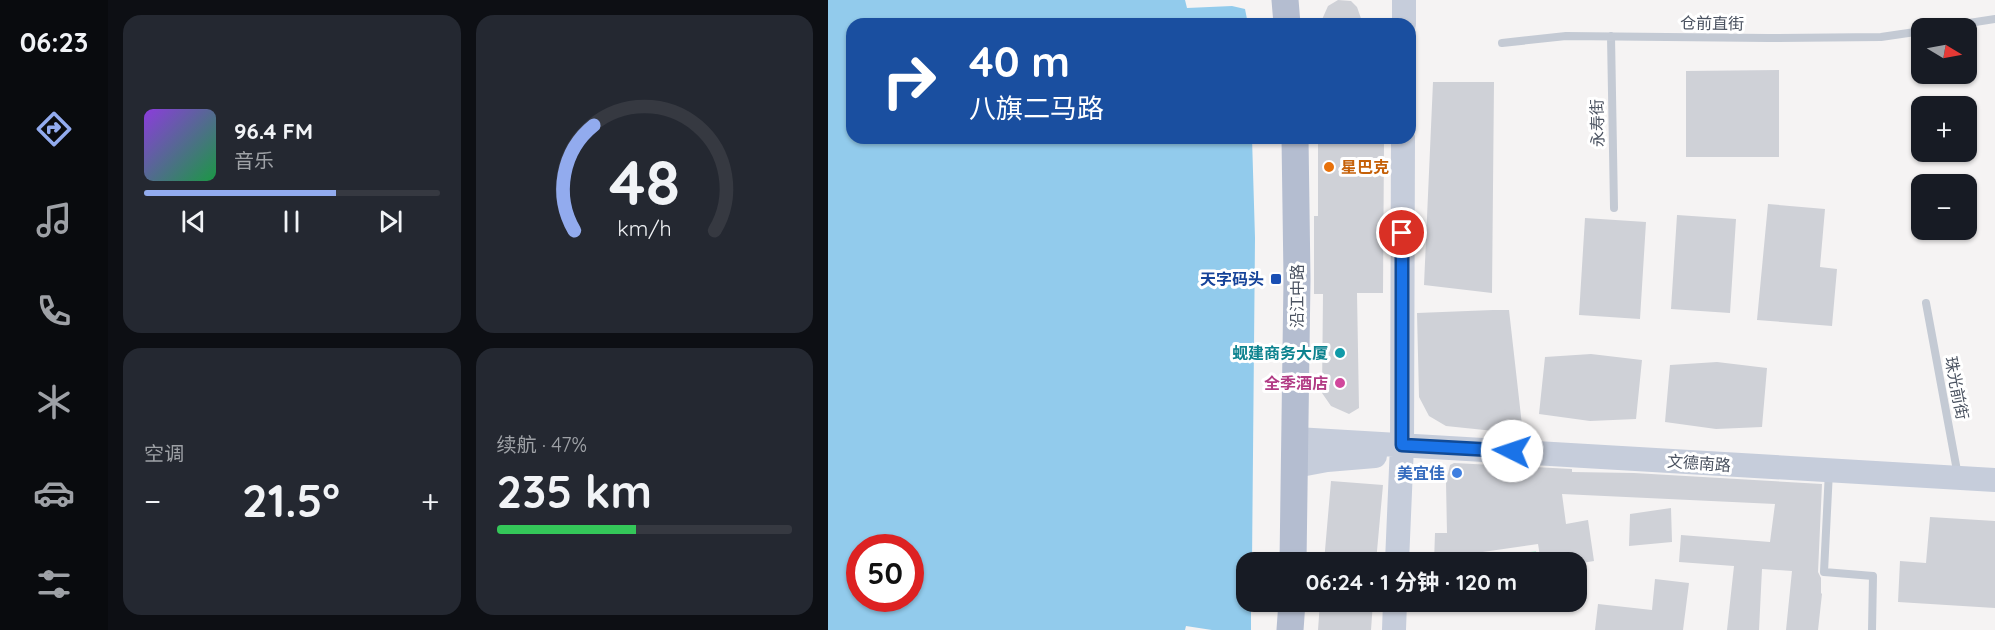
<!DOCTYPE html>
<html lang="zh">
<head>
<meta charset="utf-8">
<style>
	body { margin:0; font-family:Quicksand,"Noto Sans SC",sans-serif; background:#242831; color:#f1f3f6; height:100vh; display:flex; flex-direction:column; font-size:22px; white-space:nowrap }
	* { box-sizing:border-box; margin:0 }
	p { font-size:20px; color:#9ea1a6 }
	.icon { flex:none; width:33px; height:33px; fill:none; stroke:currentColor; stroke-width:2; stroke-linecap:round; stroke-linejoin:round }
	.map { position:relative; flex:1; overflow:hidden }
	.side { display:flex; flex-direction:column; gap:15px; padding:15px; background:#0d0f14; width:720px }
	.side>* { flex:none }
	.banner { position:absolute; left:18px; top:18px; width:570px; height:126px; border-radius:18px; box-shadow:0 2px 4px #0004; background:#1a4fa0; color:#fff; overflow:hidden }
	.needle { width:39px; rotate:100deg }
	.fabs { position:absolute; left:1083px; top:18px; display:grid; gap:12px }
	.fabs a { display:grid; place-items:center; width:66px; height:66px; border-radius:12px; background:#171b24; box-shadow:0 2px 4px #0004; font-size:30px }
	.speed { position:absolute; left:18px; top:534px; display:flex; gap:12px; font-size:30px; font-weight:700; text-align:center }
	.speed>* { display:grid; place-content:center; width:78px; height:78px; border-radius:50%; background:#171b24; box-shadow:0 2px 4px #0004; line-height:1 }
	.speed .limit { border:9px solid #d22; background:#fff; color:#111 }
	.pin { position:absolute; display:grid; place-items:center; width:51px; height:51px; color:#fff; margin:-26px; border:3px solid #fff; border-radius:50%; box-shadow:0 2px 6px #0007 }
	.me { position:absolute; width:66px; margin:-33px; rotate:274deg; stroke-linejoin:round; filter:drop-shadow(0 0 4px #0008) }
	.turn { display:flex; align-items:center; gap:21px; height:126px; padding:0 24px; font-size:27px }
	.turn .icon { width:78px; height:78px; stroke-width:2.5 }
	.turn b { display:block; font-size:42px; line-height:51px }
	.big { font-size:45px; font-weight:700; line-height:1.1 }
	.side .tile { flex:1; display:flex; flex-direction:column; justify-content:center; gap:9px; min-width:0; padding:0 21px; border-radius:18px; background:#242831 }
	.side .dial { align-items:center; gap:0 }
	.dial svg { height:156px; overflow:visible; fill:none; stroke:#363941; stroke-width:7; stroke-linecap:round; text-anchor:middle }
	.dial text { fill:#f1f3f6; stroke:none }
	.song { display:flex; align-items:center; gap:18px }
	.cover { width:72px; height:72px; border-radius:9px; background:linear-gradient(135deg,hsl(270 70% 55%),hsl(140 70% 35%)) }
	.played { height:6px; border-radius:3px; background:linear-gradient(90deg,#92abee 65%,#363941 65%) }
	.keys { display:flex; justify-content:space-around; direction:ltr }
	.heat { display:flex; justify-content:space-between; align-items:center; font-size:33px; direction:ltr }
	.charge { height:9px; border-radius:4px; background:linear-gradient(90deg,#34c759 47%,#363941 0) }
	.side .tiles { flex:1; display:grid; gap:15px; grid-template-columns:repeat(2,1fr) }
	.trip { position:absolute; left:408px; top:552px; width:351px; height:60px; border-radius:18px; background:#171b24; box-shadow:0 2px 4px #0004; font-weight:700; line-height:60px; text-align:center }
	main { display:flex; flex:1; min-height:0 }
	.dock { display:flex; flex-direction:column; width:108px; justify-content:space-around; align-items:center; background:#090b0e; color:#9ea1a6 }
	.dock .icon { width:42px; height:42px }
	.dock .active { color:#92abee }
	.dock b { font-size:27px; color:#f1f3f6 }
	.map>svg:first-child { display:block }
</style>
</head>
<body>
<main>
<nav class="dock">
<b>06:23</b>
<svg class="icon active" aria-label="directions" viewBox="0 0 24 24"><path d="M12 3l9 9-9 9-9-9zM9 14v-3h6M13 9l2 2-2 2"/></svg>
<svg class="icon" aria-label="music" viewBox="0 0 24 24"><path d="M9 18V5l10-2v13"/><circle cx="6" cy="18" r="3"/><circle cx="16" cy="16" r="3"/></svg>
<svg class="icon" aria-label="phone" viewBox="0 0 24 24"><path d="M5 4h4l2 5-3 2q2 4 5 5l2-3 5 2v4C11 20 4 13 5 4z"/></svg>
<svg class="icon" aria-label="climate" viewBox="0 0 24 24"><path d="M12 3v18M4 7l16 10M4 17L20 7"/></svg>
<svg class="icon" aria-label="car" viewBox="0 0 24 24"><path d="M5 17H2v-5l4-1 3-4h7l3 4 3 1v5h-3M9 17h6M6 11h13"/><circle cx="7" cy="17" r="2"/><circle cx="17" cy="17" r="2"/></svg>
<svg class="icon" aria-label="filters" viewBox="0 0 24 24"><path d="M4 7h16M4 17h16"/><circle cx="9" cy="7" r="2"/><circle cx="15" cy="17" r="2"/></svg>
</nav>
<section class="side">
<div class="tiles">
<div class="tile">
<div class="song"><i class="cover"></i><div><b>96.4 FM</b><p>音乐</p></div></div>
<div class="played"></div>
<div class="keys"><svg class="icon" aria-label="previous" viewBox="0 0 24 24"><path d="M18 5L8 12l10 7zM5 5v14"/></svg><svg class="icon" aria-label="pause" viewBox="0 0 24 24"><path d="M8 5v14M16 5v14"/></svg><svg class="icon" aria-label="next" viewBox="0 0 24 24"><path d="M6 5l10 7-10 7zM19 5v14"/></svg></div>
</div>
<div class="tile dial"><svg viewBox="0 0 100 80">
<path d="M14 69A42 42 0 1 1 86 69"/>
<path d="M14 69A42 42 0 0 1 24 15" stroke="#92abee"/>
<text x="50" y="56" font-size="32" font-weight="700">48</text>
<text x="50" y="72" font-size="11">km/h</text>
</svg></div>
<div class="tile"><p>空调</p>
<div class="heat"><a>−</a><b class="big">21.5°</b><a>+</a></div>
</div>
<div class="tile"><p>续航 · 47%</p><b class="big">235 km</b><div class="charge"></div></div>
</div>
</section>
<div class="map">
<svg width="1167" height="630" viewBox="0 0 1167 630">
	<rect width="100%" height="100%" fill="#f5f3f3"/>
	<!-- green -->
	<path fill="#c4f0dc" d="M708,551L710,562H638Z"/>
	<!-- water -->
	<path fill="#92cbec" fill-rule="evenodd" d="M0,0H357L359,8L404,6L417,9L420,24H24V138H424L427,238L424,562H418V602H423V630H384L358,626L357,630H0ZM32,548H82V598H32Z"/>
	<!-- building -->
	<path fill="#cfd1d7" d="M510,0L523,1L529,7L535,24H492L500,6Z
		M951,70V157H858V71Z
		M605,82H666L664,293L596,285Z
		M490,143H556L555,293H529L531,408L521,414L503,406L494,393L495,294H486V216H490Z
		M940,204L997,209L992,267L1009,269L1004,326L929,320Z
		M849,215L908,219L902,313L843,309Z
		M757,218L818,222L812,319L751,315Z
		M665,310H681L695,434L618,426L601,416L591,397L589,313Z
		M763,354L814,360L808,419L762,421L711,414L717,357Z
		M889,362L939,368L934,427L888,429L837,422L842,365Z
		M626,463L744,469V472L806,473L994,484L990,572L993,578V593L994,594L990,630H958L964,571L934,569L931,630H899L906,566L851,562L853,535L942,542L947,504L734,494L738,524L760,520L766,561L748,564L713,562L710,544L634,555V562H606L607,533H619L618,482L622,465Z
		M503,481L555,485L548,562H496Z
		M843,508L844,542L801,546L802,514Z
		M1102,517L1167,521V608L1070,602L1072,561L1098,563Z
		M827,579L861,583L855,630H767L770,604L824,610Z
		M492,602H545L543,630H490Z"/>
	<g fill="none" stroke-linecap="round" stroke-linejoin="round">
		<!-- lane -->
		<path stroke="#c4cad4" stroke-width="8" d="M1109,28L1167,19
			M783,36L786,208
			M674,43L738,36L940,38L1053,37L1094,31
			M1098,303L1130,476
			M1001,471L996,572L1045,576L1044,630"/>
		<!-- secondary -->
		<path stroke="#c6cddb" stroke-width="24" d="M576,24V0
			M468,439L1167,480
			M467,466L499,460L547,456
			M569,562L574,445L575,138
			M566,630L567,602"/>
		<!-- primary -->
		<path stroke="#b4bdd0" stroke-width="27" d="M457,0L459,24
			M465,562L469,279L467,138
			M462,630L464,602"/>
	</g>
	<g fill="none" stroke-linecap="round" stroke-linejoin="round">
		<!-- route casing -->
		<g stroke="#114b97" stroke-width="15">
			<path id="route" d="M574,233V445L684,451"/>
		</g>
		<!-- route -->
		<use href="#route" stroke="#1a73e8" stroke-width="10"/>
	</g>
	<!-- markers -->
	<circle fill="#e8710a" stroke="#fff" stroke-width="2" cx="501" cy="167" r="6"/>
	<rect fill="#1a4fb4" stroke="#fff" stroke-width="2" x="442" y="273" width="12" height="12" rx="3"/>
	<circle fill="#0f9aa8" stroke="#fff" stroke-width="2" cx="512" cy="353" r="6"/>
	<circle fill="#d1479c" stroke="#fff" stroke-width="2" cx="512" cy="383" r="6"/>
	<circle fill="#3f7fe0" stroke="#fff" stroke-width="2" cx="629" cy="473" r="6"/>
	<g text-anchor="middle" stroke-width="6" stroke-linejoin="round" paint-order="stroke">
		<!-- street labels -->
		<g font-size="16" fill="#4a5260" stroke="#fff">
			<text transform="translate(884 23) rotate(1)" y="6">仓前直街</text>
			<text transform="translate(769 123) rotate(-91)" y="6">永寿街</text>
			<text transform="translate(469 296) rotate(-90)" y="6">沿江中路</text>
			<text transform="translate(1129 388) rotate(79)" y="6">珠光前街</text>
			<text transform="translate(871 463) rotate(4)" y="6">文德南路</text>
		</g>
		<!-- food labels -->
		<g font-size="16" font-weight="bold" fill="#c56008" stroke="#fff" text-anchor="start">
			<text x="513" y="173">星巴克</text>
		</g>
		<!-- transit labels -->
		<g font-size="16" font-weight="bold" fill="#164399" stroke="#fff" text-anchor="end">
			<text x="436" y="285">天字码头</text>
		</g>
		<!-- culture labels -->
		<g font-size="16" font-weight="bold" fill="#0d838f" stroke="#fff" text-anchor="end">
			<text x="500" y="359">蚬建商务大厦</text>
		</g>
		<!-- hotel labels -->
		<g font-size="16" font-weight="bold" fill="#b23c85" stroke="#fff" text-anchor="end">
			<text x="500" y="389">全季酒店</text>
		</g>
		<!-- shop labels -->
		<g font-size="16" font-weight="bold" fill="#366cbe" stroke="#fff" text-anchor="end">
			<text x="617" y="479">美宜佳</text>
		</g>
	</g>
</svg>
<div class="fabs">
<a><svg class="needle" viewBox="-14 -14 28 28"><path d="M0-13l5 13h-10z" fill="#e53935"/><path d="M0 13l5-13h-10z" fill="#9ea1a6"/></svg></a>
<a>+</a>
<a>−</a>
</div>
<div class="speed"><div class="limit">50</div></div>
<div class="pin" style="left:574px;top:233px;background:#d93025"><svg class="icon" aria-label="arrive" viewBox="0 0 24 24"><path d="M6 21V4h12l-3 4 3 4H6"/></svg></div>
<svg class="me" style="left:684px;top:451px" viewBox="-20 -20 40 40"><circle r="19" fill="#fff"/><path d="M0-13L10 11 0 6-10 11z" fill="#1a73e8"/></svg>
<div class="trip">06:24 · 1 分钟 · 120 m</div>
<div class="banner">
<div class="turn"><svg class="icon" aria-label="right" viewBox="0 0 24 24"><path d="M7 20v-9h11M14 6l5 5-5 5"/></svg><div><b>40 m</b>八旗二马路</div></div>
</div>
</div>
</main>
</body>
</html>
